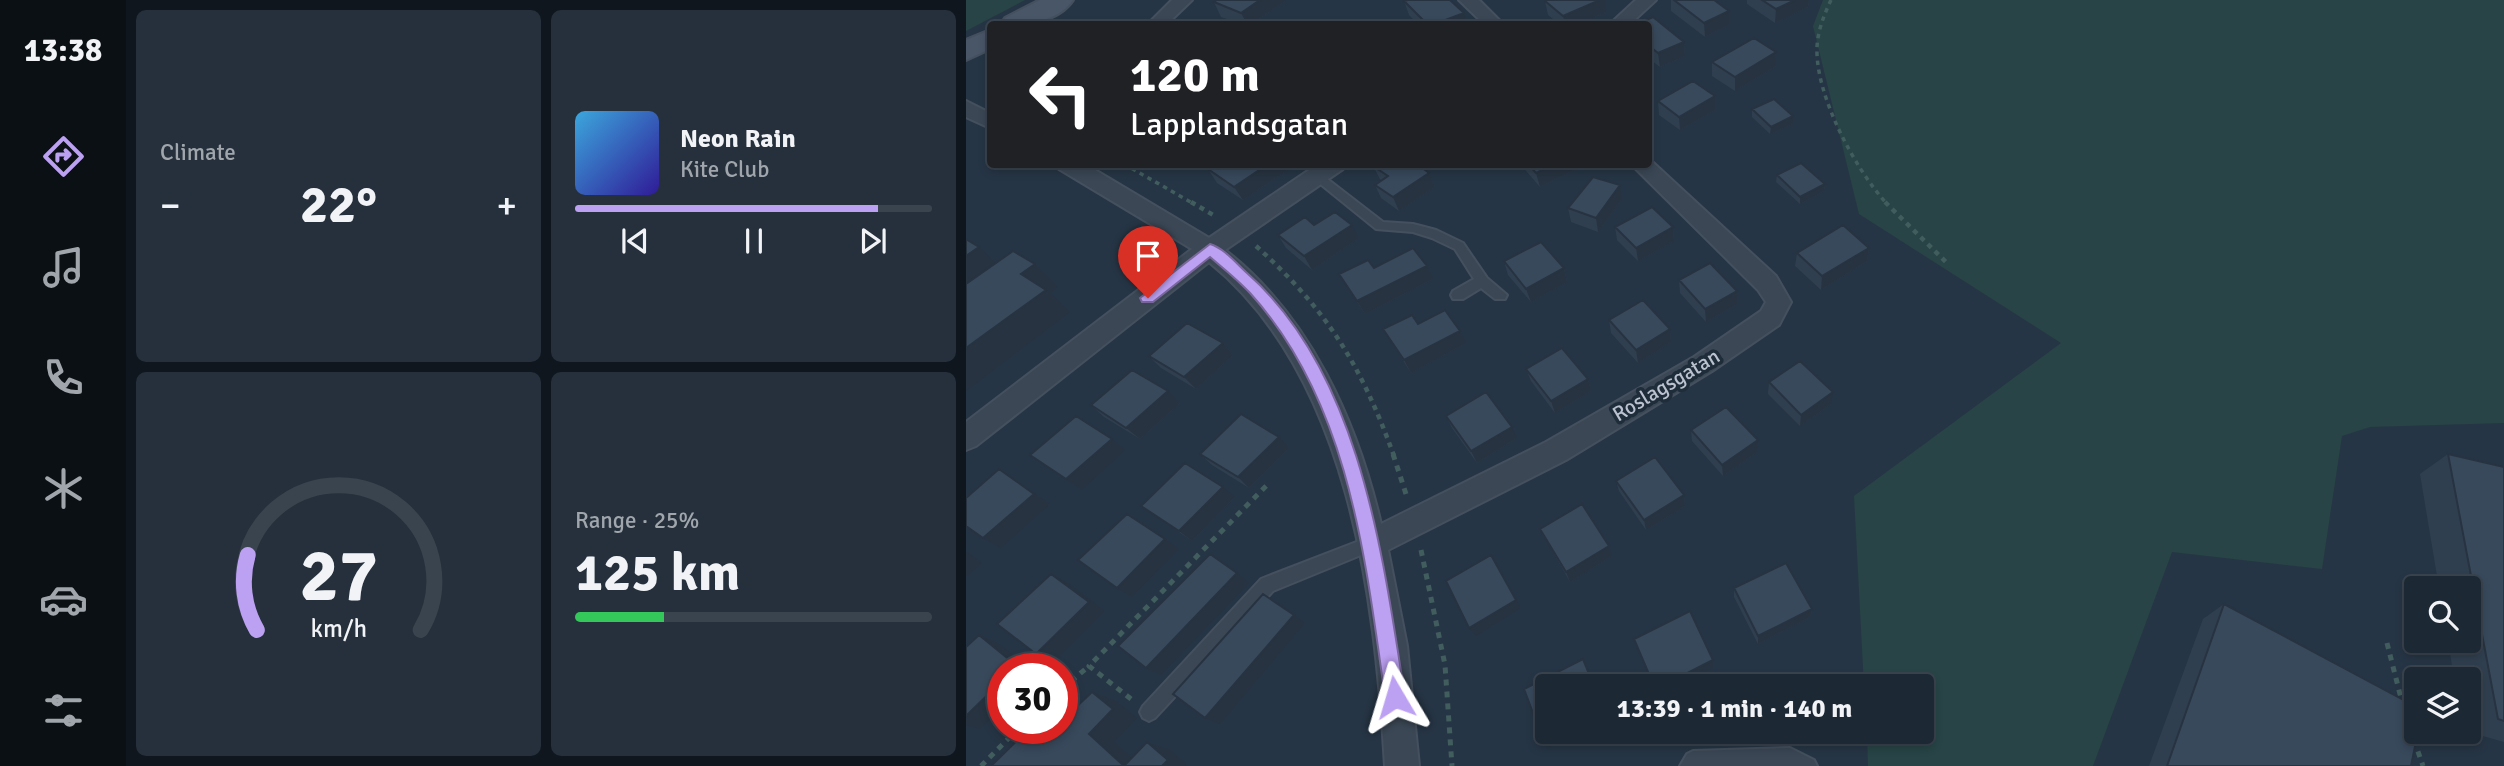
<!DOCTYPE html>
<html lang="en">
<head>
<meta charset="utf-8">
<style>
	body { margin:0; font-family:Signika,sans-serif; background:#25303c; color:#f1f3f6; height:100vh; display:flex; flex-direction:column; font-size:26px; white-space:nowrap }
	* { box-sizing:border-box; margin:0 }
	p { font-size:23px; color:#a0a6ac }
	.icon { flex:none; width:38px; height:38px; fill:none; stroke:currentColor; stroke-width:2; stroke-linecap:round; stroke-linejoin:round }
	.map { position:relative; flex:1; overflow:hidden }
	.details { display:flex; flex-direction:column; gap:10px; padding:10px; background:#0f161d; width:840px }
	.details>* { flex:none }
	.guide { position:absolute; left:21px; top:21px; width:665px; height:147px; border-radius:7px; box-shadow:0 4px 10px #0003,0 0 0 2px #3a444f; background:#202124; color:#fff; overflow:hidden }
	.tools { position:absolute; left:1438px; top:576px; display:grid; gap:14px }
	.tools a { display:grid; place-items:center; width:77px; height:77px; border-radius:7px; background:#1c2834; box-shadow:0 4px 10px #0003,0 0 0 2px #3a444f; font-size:35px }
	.speed { position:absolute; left:21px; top:653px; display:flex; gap:14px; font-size:35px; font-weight:700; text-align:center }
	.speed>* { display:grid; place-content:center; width:91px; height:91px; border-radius:50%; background:#1c2834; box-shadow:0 4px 10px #0003,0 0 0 2px #3a444f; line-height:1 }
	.speed .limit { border:10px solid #d22; background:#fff; color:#111 }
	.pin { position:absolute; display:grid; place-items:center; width:60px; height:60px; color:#fff; margin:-72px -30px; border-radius:50% 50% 50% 0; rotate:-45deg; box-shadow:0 0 7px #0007 }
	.pin .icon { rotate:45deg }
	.me { position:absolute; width:77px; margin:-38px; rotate:353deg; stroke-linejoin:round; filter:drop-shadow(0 0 5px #0008) }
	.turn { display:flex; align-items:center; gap:24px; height:147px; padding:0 28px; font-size:32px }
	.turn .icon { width:91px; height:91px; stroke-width:2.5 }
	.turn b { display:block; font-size:49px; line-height:60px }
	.big { font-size:52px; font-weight:700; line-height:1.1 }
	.details .widget { flex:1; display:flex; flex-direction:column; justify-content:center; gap:10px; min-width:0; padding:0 24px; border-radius:10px; background:#25303c }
	.details .dial { align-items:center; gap:0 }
	.dial svg { height:182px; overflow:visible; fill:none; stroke:#3a444f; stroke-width:7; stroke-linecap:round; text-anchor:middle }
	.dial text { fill:#f1f3f6; stroke:none }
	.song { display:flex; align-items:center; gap:21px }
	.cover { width:84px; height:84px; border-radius:10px; background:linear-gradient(135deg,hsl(200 70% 55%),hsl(250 70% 35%)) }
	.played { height:7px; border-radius:4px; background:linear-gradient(90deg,#bca0f2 85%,#3a444f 85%) }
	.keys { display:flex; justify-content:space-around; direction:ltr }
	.heat { display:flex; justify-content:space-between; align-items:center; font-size:38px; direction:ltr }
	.charge { height:10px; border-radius:5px; background:linear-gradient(90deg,#34c759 25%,#3a444f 0) }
	.details .tiles { flex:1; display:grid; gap:10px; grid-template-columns:repeat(2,1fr) }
	.trip { position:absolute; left:569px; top:674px; width:399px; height:70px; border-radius:7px; background:#1c2834; box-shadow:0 4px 10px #0003,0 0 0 2px #3a444f; font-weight:700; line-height:70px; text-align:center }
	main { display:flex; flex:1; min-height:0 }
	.menu { display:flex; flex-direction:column; width:126px; justify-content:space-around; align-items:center; background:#0b1015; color:#a0a6ac }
	.menu .icon { width:49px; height:49px }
	.menu .on { color:#bca0f2 }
	.menu b { font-size:32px; color:#f1f3f6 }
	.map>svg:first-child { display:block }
</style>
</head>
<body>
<main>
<nav class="menu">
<b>13:38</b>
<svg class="icon on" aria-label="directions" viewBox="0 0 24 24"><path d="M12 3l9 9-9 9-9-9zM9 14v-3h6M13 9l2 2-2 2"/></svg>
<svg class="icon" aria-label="music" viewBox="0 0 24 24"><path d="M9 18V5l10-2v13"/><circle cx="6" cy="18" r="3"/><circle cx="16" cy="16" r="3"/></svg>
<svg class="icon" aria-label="phone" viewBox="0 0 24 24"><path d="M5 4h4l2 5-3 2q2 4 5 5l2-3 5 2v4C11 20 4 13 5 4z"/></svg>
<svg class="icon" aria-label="climate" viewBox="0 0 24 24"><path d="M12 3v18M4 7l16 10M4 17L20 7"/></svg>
<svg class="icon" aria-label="car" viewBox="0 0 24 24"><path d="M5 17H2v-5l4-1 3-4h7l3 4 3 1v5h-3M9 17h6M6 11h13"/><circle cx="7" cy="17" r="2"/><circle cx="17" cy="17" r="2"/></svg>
<svg class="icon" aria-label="filters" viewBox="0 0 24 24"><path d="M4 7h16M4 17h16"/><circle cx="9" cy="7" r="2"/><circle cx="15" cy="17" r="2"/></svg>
</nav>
<section class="details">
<div class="tiles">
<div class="widget"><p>Climate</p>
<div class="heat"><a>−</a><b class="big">22°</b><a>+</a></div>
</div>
<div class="widget">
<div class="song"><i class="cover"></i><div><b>Neon Rain</b><p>Kite Club</p></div></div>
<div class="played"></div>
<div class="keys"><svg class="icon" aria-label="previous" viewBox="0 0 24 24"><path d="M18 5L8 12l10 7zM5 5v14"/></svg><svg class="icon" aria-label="pause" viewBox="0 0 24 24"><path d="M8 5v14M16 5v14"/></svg><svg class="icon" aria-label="next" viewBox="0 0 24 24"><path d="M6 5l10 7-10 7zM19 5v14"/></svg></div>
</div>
<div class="widget dial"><svg viewBox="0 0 100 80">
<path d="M14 69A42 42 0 1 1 86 69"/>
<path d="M14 69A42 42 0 0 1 10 36" stroke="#bca0f2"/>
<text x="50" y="56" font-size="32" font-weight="700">27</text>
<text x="50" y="72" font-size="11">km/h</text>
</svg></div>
<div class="widget"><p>Range · 25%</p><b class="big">125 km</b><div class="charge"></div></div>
</div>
</section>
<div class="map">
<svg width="1538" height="766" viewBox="0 0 1538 766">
	<rect width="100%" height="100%" fill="#263545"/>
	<!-- green -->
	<path fill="#284446" d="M0,0H59L0,31Z
		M857,0H1538V423L1404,427L1376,436L1356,569L1206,552L1127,766H902L901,732H956V686H898L888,496L1095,343L893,214L847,26Z"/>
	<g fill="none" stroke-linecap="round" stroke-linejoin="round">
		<!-- service casing -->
		<g stroke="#45505e" stroke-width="4">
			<path id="service" d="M351,171L417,222L447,224L470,230L497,243L521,278L541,295L539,299H529L515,288L497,299H487L485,295L487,291L508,279L489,249L466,238L447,232L410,229L347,178V172Z
				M406,536L412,538L414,543L412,548L307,591L189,718L183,721L177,718L174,712L177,706L295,579Z
				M824,748L848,760L851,766H714L721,754L727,751Z"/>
		</g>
		<!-- minor casing -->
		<g stroke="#45505e" stroke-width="4">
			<path id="minor" d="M206,0H226L201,24H182Z
				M493,0H513L537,24H518Z
				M670,0H690L664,24H644Z
				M0,101L24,113V128L0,117Z
				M682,158L810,276L825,302L813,325L746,371L600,460L422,550L441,646L453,766H419C409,597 383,375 243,262L10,446L0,450V422L226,249L93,169L90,164H119L243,238L352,164H380L377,169L259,250C344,316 391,421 415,524L580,442L728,357L795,311L800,302L792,290L670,169L667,164H682Z"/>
		</g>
		<!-- secondary casing -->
		<g stroke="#45505e" stroke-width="4">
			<path id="secondary" d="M74,0H107C92,22 59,26 35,24L39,18Z
				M24,30V49L0,60V40Z"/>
		</g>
		<!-- path-far2 -->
		<path stroke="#425d5e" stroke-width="3.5" stroke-dasharray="4.5 4.5" stroke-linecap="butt" d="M865,0C858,15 852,30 851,47C849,95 889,169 921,204
			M158,164L228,204"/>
		<!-- path-far1 -->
		<path stroke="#425d5e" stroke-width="4.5" stroke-dasharray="5 5" stroke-linecap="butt" d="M225,202L249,216
			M919,202L982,264
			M290,246C362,311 395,365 428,456"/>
		<!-- path -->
		<path stroke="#425d5e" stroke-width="5" stroke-dasharray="6 6" stroke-linecap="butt" d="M427,454L440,494
			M455,550L479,665L486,766
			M1421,643L1436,702
			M96,689L123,666
			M165,699L123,666L302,484
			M1448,740L1457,766
			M15,766L53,728"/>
		<!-- service -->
		<use href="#service" fill="#3b4755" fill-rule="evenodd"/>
		<!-- minor -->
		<use href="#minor" fill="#3b4755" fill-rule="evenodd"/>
		<!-- secondary -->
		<use href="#secondary" fill="#495668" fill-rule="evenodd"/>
	</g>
	<!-- wall -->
	<path fill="#303f4f" d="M321,0L285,24H276L255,17L248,2Z
		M705,0H748L763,25L739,37L705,11Z
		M781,0H843L842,7L809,23L781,4Z
		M438,1L501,24H452L443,15Z
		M579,1L640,12L613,24H593L582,15Z
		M682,24L718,42L719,56L694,67L682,58Z
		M810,52V66L769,91L746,76V62Z
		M692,101L749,110L714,130L693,115Z
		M786,109L827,116V124L804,134L786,117Z
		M249,164H330L277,200L251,183L242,169Z
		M554,164H618V165L574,187Z
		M407,166L463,173L469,187L433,211L415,198L409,185L415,181Z
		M811,175L859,184L858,191L834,204L810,182Z
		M656,199L632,232L605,222L602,208Z
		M348,225L393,238L346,270L320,248L312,235Z
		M649,227H707L708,241L672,261L651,240Z
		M903,248L901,261L855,290L829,266L831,253Z
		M538,261L598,268L601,282L565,302L542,275Z
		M408,268L467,279L399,314L373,274Z
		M713,280L771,291V304L740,322L714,293Z
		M643,320L704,329L705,342L672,363L645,333Z
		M452,324L500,343L445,373L417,329Z
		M257,343L267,355L230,389L195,368L183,356Z
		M560,369L622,379L625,391L589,413L565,381Z
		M803,382L865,404L834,426L802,394Z
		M214,403L174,439L138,417L125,405Z
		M480,416L551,438L511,463L486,428Z
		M725,430L791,452L757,476L726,441Z
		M323,448L283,488L246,465L234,454Z
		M1482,454L1538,467V742L1503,732V679H1488L1482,640H1503V588H1473L1454,474Z
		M650,481L718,495L719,506L680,530L653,491Z
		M269,497L226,541L175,506Z
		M574,529L646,556L604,582Z
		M768,588L846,609L844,617L792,644L768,597Z
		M1258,604L1445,766H1183L1237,619Z"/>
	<!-- shaded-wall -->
	<path fill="#273340" d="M294,0H321L285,24H281L275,13Z
		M634,0H639L640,12L613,24H599L597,16Z
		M829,0H843L842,7L809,23L810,9Z
		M763,11V25L739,37L738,23Z
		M498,13L501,24H469Z
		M718,42L719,56L694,67L692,53Z
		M810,52V66L769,91V77Z
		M749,96V110L714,130L713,117Z
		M827,116V124L804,134L805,127Z
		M302,164H330L277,200L268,187Z
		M589,164H618V165L574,187L570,173Z
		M463,173L469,187L433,211L427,197Z
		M859,184L858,191L834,204V197Z
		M654,185L656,199L632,232L630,218Z
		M386,225L393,238L346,270L338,256Z
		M707,227L708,241L672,261L670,248Z
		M13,247L38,271L0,297V256Z
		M903,248L901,261L855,290L856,276Z
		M69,264L92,287L84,293L104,312L0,391V348L55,274Z
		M461,266L467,279L399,314L391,301Z
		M598,268L601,282L565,302L560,289Z
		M771,291V304L740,322L739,309Z
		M704,329L705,342L672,363L670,350Z
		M494,331L500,343L445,373L438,360Z
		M257,343L267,355L230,389L218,377Z
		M622,379L625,391L589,413L585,401Z
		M202,391L214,403L174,439L160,428Z
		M867,392L865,404L834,426L835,415Z
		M546,427L551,438L511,463L505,451Z
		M313,437L323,448L283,488L272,477Z
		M146,439L159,450L116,490L100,479Z
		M792,440L791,452L757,476L756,465Z
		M33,469L84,504L35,548L17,538Z
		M257,487L269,497L226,541L213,531Z
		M718,495L719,506L680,530L678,520Z
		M199,539L213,549L166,597L151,588Z
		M643,546L646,556L604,582L600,572Z
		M0,551L16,563L0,577Z
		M525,555L555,608L510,636L503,628Z
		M271,573L283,583L195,675L180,668Z
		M85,574L102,583L139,611L88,662L70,654Z
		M846,609L844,617L792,644V636Z
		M328,615L339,623L254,724L239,718Z
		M13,635L32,643L64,668H49Z
		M747,660V668L711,686H696Z
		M37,680V706L14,729L0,725V716Z
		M126,692L150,701L171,718L148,742L175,766H158L123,734Z
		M96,706L114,713L102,715L96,710Z
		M597,732H613L584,747L578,742Z
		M181,742L204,750L222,766H196Z"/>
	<!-- building -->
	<path fill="#38495c" stroke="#273340" stroke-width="2" d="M251,0H294L275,13L248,2Z
		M442,0H484L498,13L469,24H461L438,1Z
		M581,0H634L597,16L579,1Z
		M708,0H748L763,11L738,23Z
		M796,0H829L810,9Z
		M687,17L718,42L692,53L682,45V24H671Z
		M224,21L245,24H220Z
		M788,38L810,52L769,77L746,62Z
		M727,81L749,96L713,117L692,101Z
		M808,99L827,116L805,127L786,109Z
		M835,163L859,184L834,197L811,175Z
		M249,164H302L268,187L242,169Z
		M409,164H451L463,173L427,197L409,185L422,176L407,166Z
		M562,164H589L570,173Z
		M627,177L654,185L630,218L602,208Z
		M686,207L707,227L670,248L649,227Z
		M369,212L386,225L338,256L312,235L339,217L348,225Z
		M877,225L903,248L856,276L831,253Z
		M0,239L13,247L0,256Z
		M575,242L598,268L560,289L538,261Z
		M447,248L461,266L391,301L373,274L402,260L408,268Z
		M47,251L69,264L55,274L80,290L0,348V284Z
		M744,263L771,291L739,309L713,280Z
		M677,300L704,329L670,350L643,320Z
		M479,310L494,331L438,360L417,329L446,315L452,324Z
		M221,323L257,343L218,377L183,356Z
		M596,348L622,379L585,401L560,369Z
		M834,361L867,392L835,415L803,382Z
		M166,370L202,391L160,428L125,405Z
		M520,392L546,427L505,451L480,416Z
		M760,407L792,440L756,465L725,430Z
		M275,414L313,437L272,477L234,454Z
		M110,416L146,439L100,479L64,455Z
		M1482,454L1538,467V721L1532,719Z
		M689,457L718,495L678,520L650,481Z
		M219,463L257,487L213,531L175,506Z
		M33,469L68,494L17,538L0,526V498Z
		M616,504L643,546L600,572L574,529Z
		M161,514L199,539L151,588L112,560Z
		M244,554L271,573L180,668L152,646Z
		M525,555L550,600L503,628L480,581Z
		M820,563L846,609L792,636L768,588Z
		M85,574L123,602L70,654L31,624Z
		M297,594L328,615L239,718L207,694Z
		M1258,604L1451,707V732H1452L1445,766H1201Z
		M724,611L747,660L696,686H688L668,639Z
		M13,635L51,666L49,668H37V680L0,716V647Z
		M617,659L628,686H581V732H597L578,742L558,689Z
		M126,692L147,709L123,734L158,766L181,742L202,760L196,766H25L64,728H96V710L102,715Z"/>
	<!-- route -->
	<path fill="#bca0f2" stroke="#7a689d" stroke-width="2" d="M244,244C258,248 271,264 281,273C395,373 417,557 439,697L436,704L429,707L422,704L419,697C399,556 383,402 284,293C272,280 257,268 244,257L187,302H176L174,298Z"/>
	<g text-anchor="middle" stroke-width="7" stroke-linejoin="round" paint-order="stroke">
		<!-- street labels -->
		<g font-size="21" fill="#b9c2ce" stroke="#1f2c3a">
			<text transform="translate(700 385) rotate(-31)" y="7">Roslagsgatan</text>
		</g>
	</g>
</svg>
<div class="tools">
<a><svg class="icon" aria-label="search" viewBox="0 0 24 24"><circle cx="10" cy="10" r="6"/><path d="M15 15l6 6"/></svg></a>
<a><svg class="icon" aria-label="layers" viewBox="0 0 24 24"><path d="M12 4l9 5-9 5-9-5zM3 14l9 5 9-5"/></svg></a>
</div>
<div class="speed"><div class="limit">30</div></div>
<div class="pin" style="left:182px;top:298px;background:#d93025"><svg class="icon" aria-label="arrive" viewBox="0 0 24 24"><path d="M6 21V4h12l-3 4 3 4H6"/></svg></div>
<svg class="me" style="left:429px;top:697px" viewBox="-20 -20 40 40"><path d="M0-17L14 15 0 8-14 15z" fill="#bca0f2" stroke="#fff" stroke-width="4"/></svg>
<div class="trip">13:39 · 1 min · 140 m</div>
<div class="guide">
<div class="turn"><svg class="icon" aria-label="left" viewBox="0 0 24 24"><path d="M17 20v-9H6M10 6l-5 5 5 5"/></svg><div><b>120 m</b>Lapplandsgatan</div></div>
</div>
</div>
</main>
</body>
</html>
